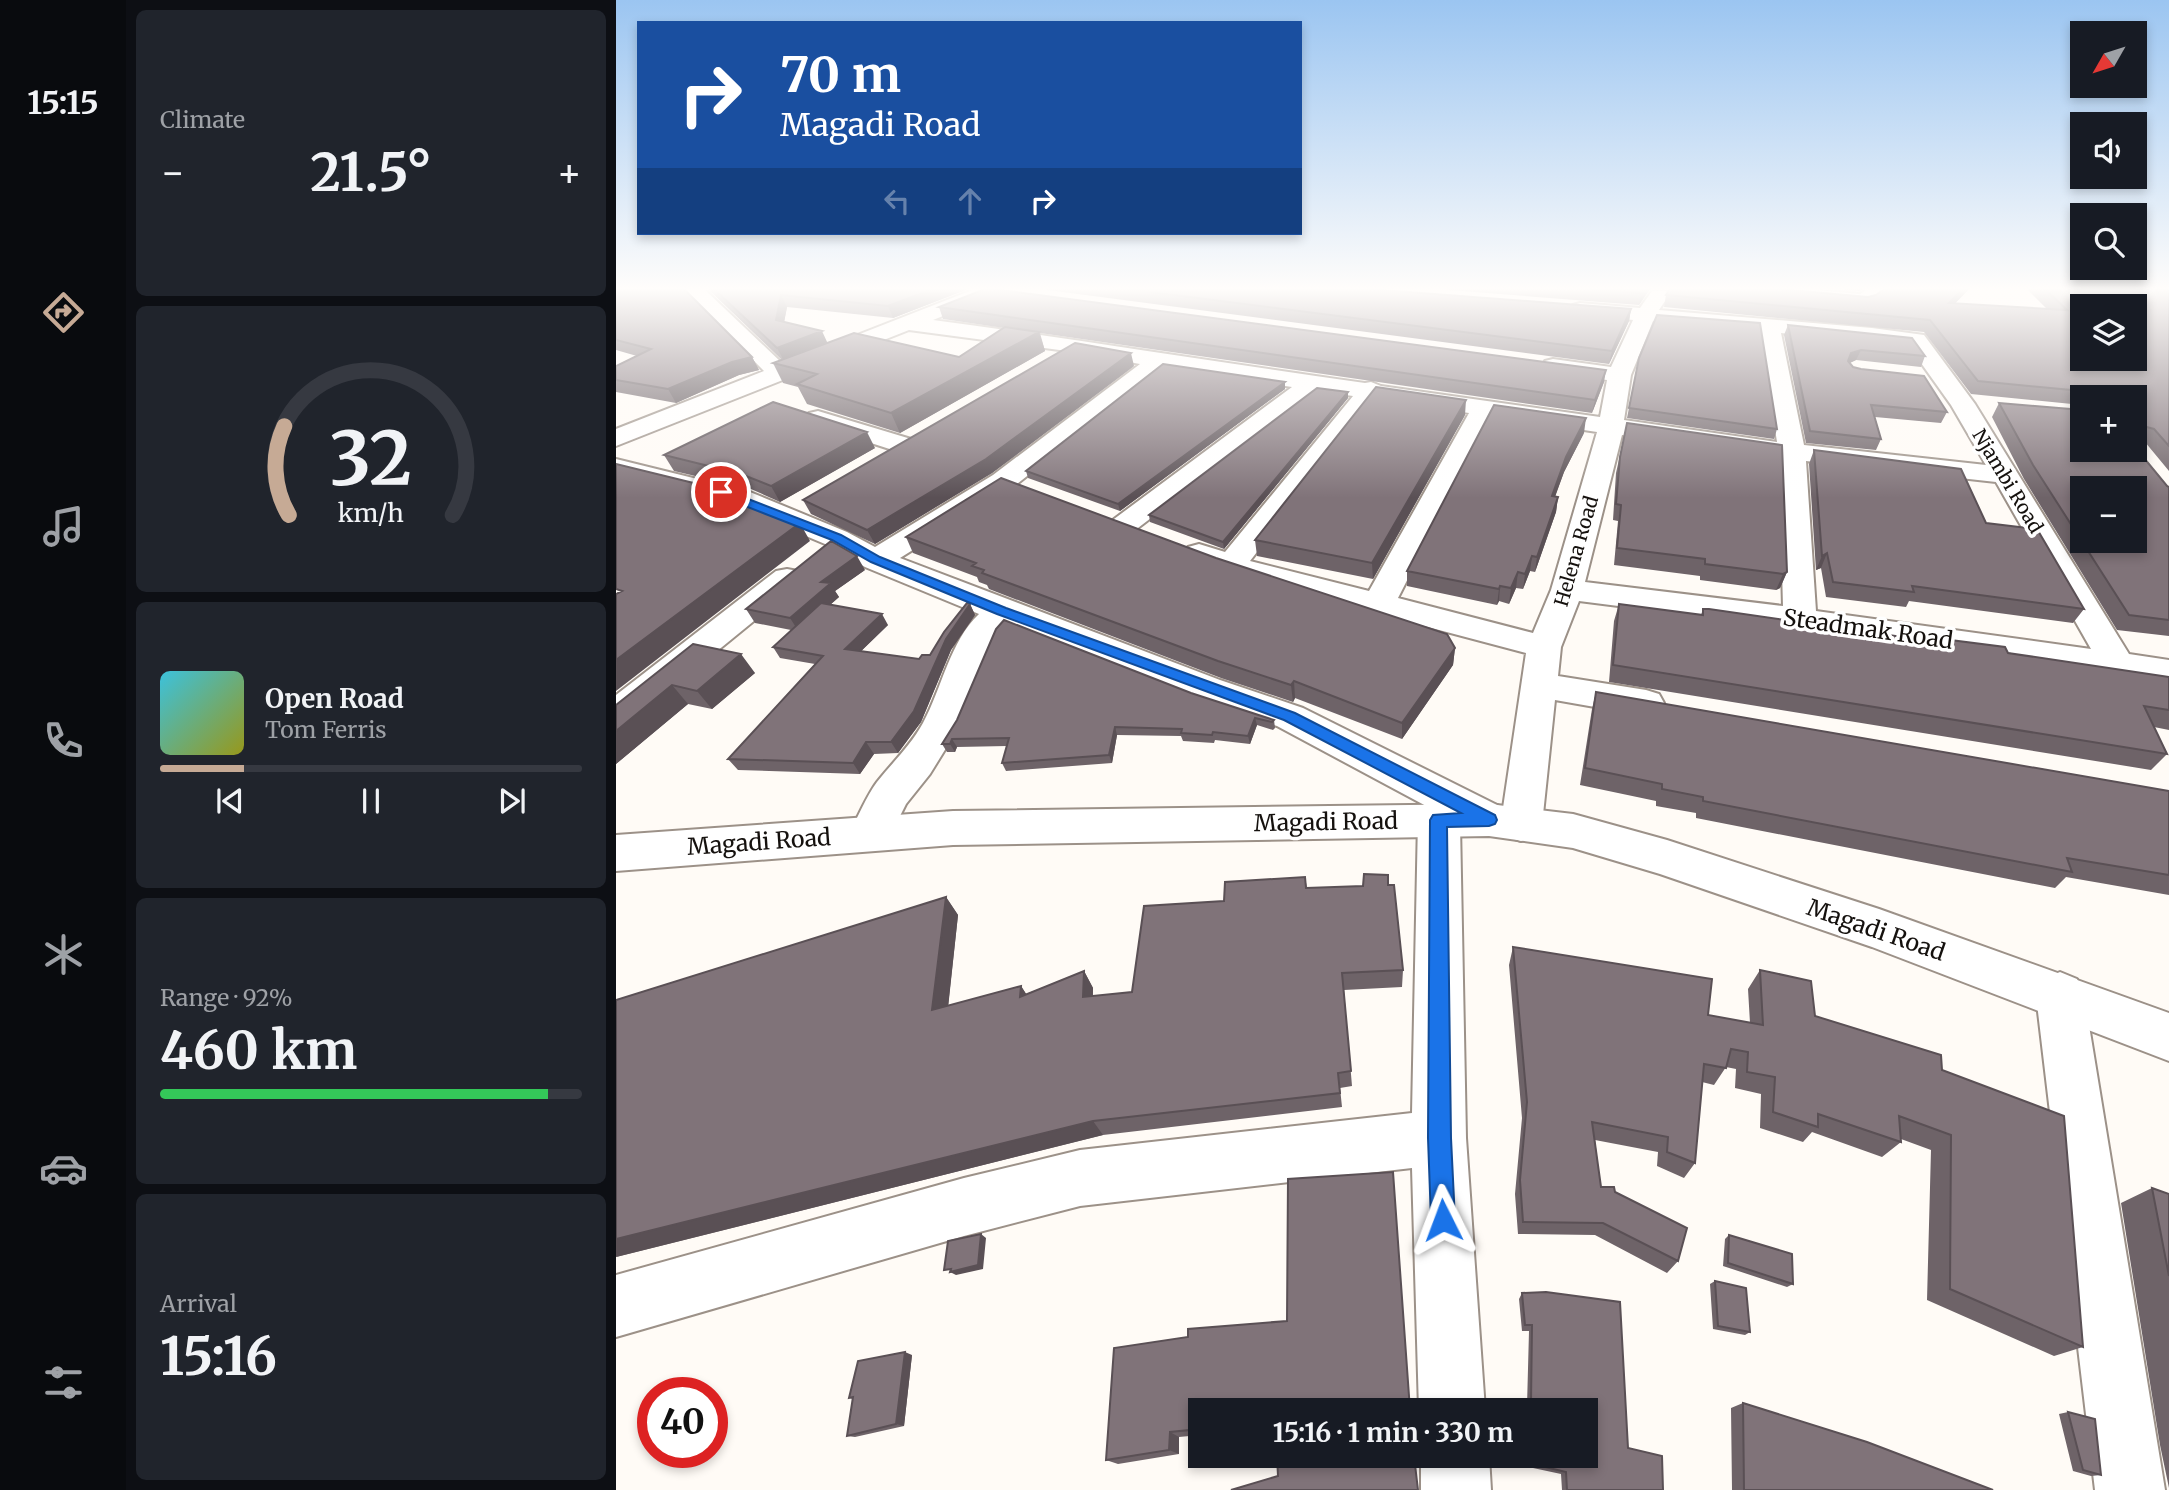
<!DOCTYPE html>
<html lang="en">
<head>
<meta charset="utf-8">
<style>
	body { margin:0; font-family:Merriweather,serif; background:#20242c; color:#f1f3f6; height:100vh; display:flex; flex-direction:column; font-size:26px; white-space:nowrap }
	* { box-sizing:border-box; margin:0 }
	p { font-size:23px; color:#9ea1a6 }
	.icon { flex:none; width:38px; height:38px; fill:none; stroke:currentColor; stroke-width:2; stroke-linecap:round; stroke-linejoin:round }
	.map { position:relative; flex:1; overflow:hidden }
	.drawer { display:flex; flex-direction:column; gap:10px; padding:10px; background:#0d0f14; width:490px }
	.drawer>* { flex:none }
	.guide { position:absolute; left:21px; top:21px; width:665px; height:214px; border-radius:0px; box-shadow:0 4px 10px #0003; background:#1a4fa0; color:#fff; overflow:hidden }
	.needle { width:46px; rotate:231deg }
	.tools { position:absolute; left:1454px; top:21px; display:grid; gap:14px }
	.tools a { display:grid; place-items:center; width:77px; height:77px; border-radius:0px; background:#171b24; box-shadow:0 4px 10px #0003; font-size:35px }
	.speed { position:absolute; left:21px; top:1377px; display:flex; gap:14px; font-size:35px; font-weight:700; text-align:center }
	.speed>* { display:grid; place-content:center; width:91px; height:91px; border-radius:50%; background:#171b24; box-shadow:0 4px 10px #0003; line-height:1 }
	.speed .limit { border:10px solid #d22; background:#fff; color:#111 }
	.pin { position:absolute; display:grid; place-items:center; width:60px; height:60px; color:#fff; margin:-30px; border:4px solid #fff; border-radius:50%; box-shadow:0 2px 7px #0007 }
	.me { position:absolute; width:77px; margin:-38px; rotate:357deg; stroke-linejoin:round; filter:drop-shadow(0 0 5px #0008) }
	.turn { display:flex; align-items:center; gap:24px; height:147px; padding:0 28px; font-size:32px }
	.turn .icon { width:91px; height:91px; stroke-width:2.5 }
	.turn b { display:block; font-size:49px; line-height:60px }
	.lanes { display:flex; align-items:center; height:66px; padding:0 28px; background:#0003; justify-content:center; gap:35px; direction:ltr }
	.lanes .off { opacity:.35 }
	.big { font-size:52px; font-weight:700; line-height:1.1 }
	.drawer .widget { flex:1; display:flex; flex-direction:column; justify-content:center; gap:10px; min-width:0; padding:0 24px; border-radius:10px; background:#20242c }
	.drawer .dial { align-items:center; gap:0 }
	.dial svg { height:182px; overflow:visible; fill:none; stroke:#363941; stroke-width:7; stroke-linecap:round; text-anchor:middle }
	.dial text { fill:#f1f3f6; stroke:none }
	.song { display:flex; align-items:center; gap:21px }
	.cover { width:84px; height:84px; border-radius:10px; background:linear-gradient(135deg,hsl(190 70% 55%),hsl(60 70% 35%)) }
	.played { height:7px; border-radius:4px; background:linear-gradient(90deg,#c6aa95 20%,#363941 20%) }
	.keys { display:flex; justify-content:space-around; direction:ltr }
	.heat { display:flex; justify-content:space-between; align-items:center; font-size:38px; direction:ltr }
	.charge { height:10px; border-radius:5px; background:linear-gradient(90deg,#34c759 92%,#363941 0) }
	.trip { position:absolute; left:572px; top:1398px; width:410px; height:70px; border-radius:0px; background:#171b24; box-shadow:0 4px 10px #0003; font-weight:700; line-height:70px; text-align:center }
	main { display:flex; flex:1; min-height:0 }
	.menu { display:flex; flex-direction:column; width:126px; justify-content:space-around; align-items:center; background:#090b0e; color:#9ea1a6 }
	.menu .icon { width:49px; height:49px }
	.menu .current { color:#c6aa95 }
	.menu b { font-size:32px; color:#f1f3f6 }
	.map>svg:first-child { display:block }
</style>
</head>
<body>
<main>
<nav class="menu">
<b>15:15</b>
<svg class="icon current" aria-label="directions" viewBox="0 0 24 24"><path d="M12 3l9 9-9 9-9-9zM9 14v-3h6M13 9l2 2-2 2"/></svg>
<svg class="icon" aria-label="music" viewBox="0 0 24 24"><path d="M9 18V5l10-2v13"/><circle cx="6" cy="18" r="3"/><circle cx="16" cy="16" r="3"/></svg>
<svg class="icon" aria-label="phone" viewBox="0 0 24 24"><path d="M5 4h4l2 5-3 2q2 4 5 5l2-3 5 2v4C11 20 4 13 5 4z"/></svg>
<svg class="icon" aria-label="climate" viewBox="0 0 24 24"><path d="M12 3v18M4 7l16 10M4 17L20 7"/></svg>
<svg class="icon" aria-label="car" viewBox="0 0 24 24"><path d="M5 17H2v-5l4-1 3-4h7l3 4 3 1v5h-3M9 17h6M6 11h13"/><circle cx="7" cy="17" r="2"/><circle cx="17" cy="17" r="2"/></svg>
<svg class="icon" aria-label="filters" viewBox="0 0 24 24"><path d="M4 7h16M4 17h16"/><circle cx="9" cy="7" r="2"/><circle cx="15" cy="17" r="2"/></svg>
</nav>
<section class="drawer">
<div class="widget"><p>Climate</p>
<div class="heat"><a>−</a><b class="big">21.5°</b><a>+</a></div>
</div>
<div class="widget dial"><svg viewBox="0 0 100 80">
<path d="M14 69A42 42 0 1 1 86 69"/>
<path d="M14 69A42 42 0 0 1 12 30" stroke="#c6aa95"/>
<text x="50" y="56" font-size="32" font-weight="700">32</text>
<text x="50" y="72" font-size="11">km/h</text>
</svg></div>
<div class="widget">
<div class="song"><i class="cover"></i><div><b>Open Road</b><p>Tom Ferris</p></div></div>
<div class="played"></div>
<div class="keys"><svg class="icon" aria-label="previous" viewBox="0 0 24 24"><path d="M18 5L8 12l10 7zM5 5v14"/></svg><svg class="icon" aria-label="pause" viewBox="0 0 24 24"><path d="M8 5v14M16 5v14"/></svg><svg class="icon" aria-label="next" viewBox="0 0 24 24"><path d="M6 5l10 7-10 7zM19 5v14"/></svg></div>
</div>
<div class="widget"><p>Range · 92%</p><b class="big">460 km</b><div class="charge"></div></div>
<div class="widget"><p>Arrival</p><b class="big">15:16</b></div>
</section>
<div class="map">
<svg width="1553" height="1490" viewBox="0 0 1553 1490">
	<rect width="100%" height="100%" fill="#fffbf6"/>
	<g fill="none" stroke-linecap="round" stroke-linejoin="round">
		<!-- minor casing -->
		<g stroke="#9c9188" stroke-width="4">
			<path id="minor" d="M67,289H88L167,364L359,289H387L384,293L317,320C461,339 605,363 749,383L755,382L765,386L984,417L991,380L937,373L929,371L926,366L929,361L937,359L995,367L1017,320L957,313L954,309L957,305L964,303L1024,308L1036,291H1050L1053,295L1043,310L1256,328L1308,335L1359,404L1513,654L1553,660V684L1184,629L963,601L945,647L942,676L1030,690L1043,694L1048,703L1043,712L1030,716L939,700L926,824L920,836L905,841L890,836L888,831L873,836L844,824L850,1138L869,1410H803L796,1168L464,1206L348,1236L0,1337V1275L348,1178L464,1150L796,1113L802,820L808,808L812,807L661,726L578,698L391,625L381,635L343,727L314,774L290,804L269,846L254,851L239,846L233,834C242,817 250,797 261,782C277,762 295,745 307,723C326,688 334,641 363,614L249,567L209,544L114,504L0,475V459L134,492L231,532L259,547L377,475L524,364L451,351L293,330L0,446V429L148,371ZM1037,321L1144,331L1161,442L1008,420L1015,375ZM1165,333L1293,346L1335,405L1370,465L1188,445ZM548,368L676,387L498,519L493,525L498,531L508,534L518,531L701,391L737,396L609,552L583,544L572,547L568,553L572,559L604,572L910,653L887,808L687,708L604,680L284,558L397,487ZM759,399L853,413L753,591L634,561ZM875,416L981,432L935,590L917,633L782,598ZM1006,435L1163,458L1167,606L969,582ZM1190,461L1380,482L1475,649L1200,611Z
				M1114,289H1191L1244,294L1252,289H1276L1255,304L1248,306L1124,295Z
				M202,411L295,439L299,445L295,451L286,453L193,423L190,418L193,413Z
				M171,569L182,571L187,578L182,585L13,723L0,727V695L160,571Z
				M1444,972L1461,979L1468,995L1549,1490H1479L1420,995L1427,979Z
				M805,1456H873L875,1490H805Z"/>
		</g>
		<!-- highway casing -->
		<g stroke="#9c9188" stroke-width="4">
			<path id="highway" d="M873,804L957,814L1051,840L1263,909L1553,1013V1061L1256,947L1044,874L957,848L873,836L337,845L0,871V835L337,811Z"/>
		</g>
		<!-- minor -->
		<use href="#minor" fill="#fff" fill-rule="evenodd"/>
		<!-- highway -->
		<use href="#highway" fill="#fff" fill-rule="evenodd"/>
	</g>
	<!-- wall -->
	<path fill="#6e6368" d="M0,289L136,357L143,370L123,375L60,403L0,392V366L21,356L0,350Z
		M92,289H352L277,318L171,307L168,322L212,343L343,357L388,328L327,319L323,307L988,382L976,413L424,333L429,351L284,433L191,404L182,387L167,383L157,363L166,360Z
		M424,289H753L1015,309L1013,321L993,364Z
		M821,289H1040H1034L1023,305Z
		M1051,289H1164L1252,297L1260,295L1268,289H1353L1339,303L1431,309L1411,289H1553V471L1529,442L1521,441L1519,443V397H1466V405L1355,394L1308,332L1048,307L1050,295L1053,292Z
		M1220,289H1247L1243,291Z
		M1172,325L1309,356L1305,367L1240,360L1234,363L1237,367L1331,412L1325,423L1259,417L1265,439L1260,450L1190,443L1168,335Z
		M1023,358L1161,429L1158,439L1011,418Z
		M518,366L376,473L259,544L195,514L187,500Z
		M669,382V389L504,511L412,478L410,471Z
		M732,392V398L608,549L534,522L533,515Z
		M1383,403L1553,487V636L1501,630L1408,479L1376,417Z
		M849,415L757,579L641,556L639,540Z
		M1011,423L1171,572L1164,588L1160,590L1084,580V576L998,565L1002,521L997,520L1000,473Z
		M968,433L948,472L939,496L942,497L940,512L919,572L914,571L907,589L900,588L893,604L883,601L881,605L791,586V571Z
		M259,448L164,502L135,489L58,471L48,455Z
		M1198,450L1370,523L1468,609L1457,623L1293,601L1290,607L1210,597L1205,568L1200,570L1193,464Z
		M290,537L839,648L837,665L786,739L679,698L677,702L605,678L373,589L371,585L363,582L361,577L297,553Z
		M249,570L219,591L223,597L214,605L272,625L245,651L303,659L314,655L354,604L359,615L335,650L305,722L282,753L258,754L244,774L122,770L112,759L199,664L164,658L157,647L175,630L139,623L130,609Z
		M1003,604L1085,615L1087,609L1331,644L1334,640L1414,657L1553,677V730L1538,727L1551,754L1535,770L993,682L998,621Z
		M77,644L139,673L96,709L72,704L0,764V705Z
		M980,692L1553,791V895L1450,877L1439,888L1080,818V813L1040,806V801L964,785L976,709Z
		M575,693L658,720L659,728L657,730L641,725L634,744L599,740L598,743L567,741L565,736L501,735L496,763L390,771L386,763L391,746L341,747L339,752H331L326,744L341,720Z
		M689,877L691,888L772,885L787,970L786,987L728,990L736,1086L724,1088L726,1107L487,1135L0,1257L330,897L342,915L332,1006L405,986L410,994L468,971L477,988V996L516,992L608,901Z
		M897,947L1092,1015L1134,1023L1132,989L1144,970L1199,1016L1326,1070L1467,1347L1438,1356L1311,1300L1315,1150L1285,1139V1142L1266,1157L1196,1132L1187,1142L1144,1128L1145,1094L1119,1088L1120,1069L1110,1067L1098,1085L1086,1082L1079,1163L1068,1178L1041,1166L1042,1152L979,1140L985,1187L999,1192L1062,1261L1051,1273L979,1235L902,1234L899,1194L906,1118L893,965Z
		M1536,1188L1553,1194V1488L1544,1445L1505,1203Z
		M1113,1235L1177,1284L1171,1287L1107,1266L1109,1239Z
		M1099,1281L1134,1332L1129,1335L1097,1329L1094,1284Z
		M906,1293L1012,1448L1047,1490H946L945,1474L917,1468V1456H970V1410H920V1408L911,1406L913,1331H906L903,1299Z
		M498,1348L794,1410H584V1435L563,1437V1454L502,1464L490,1460Z
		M296,1355L288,1426L239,1437L231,1436L237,1399L233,1398Z
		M1127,1403L1377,1490H1116L1115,1408Z
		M1452,1412L1485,1475L1475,1476L1457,1471L1443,1414Z"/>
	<!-- shaded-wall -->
	<path fill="#5a5055" d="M317,289H352L277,318L272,306Z
		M1028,289H1034L1023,305L1025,293Z
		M1347,289H1353L1328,315L1333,303Z
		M165,295L171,307L166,333L160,320Z
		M1015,309L1013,321L993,364L996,351Z
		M206,331L212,344L168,361L161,348Z
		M423,332L429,351L284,433L275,413Z
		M1245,350L1240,360L1231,364L1235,353Z
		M515,353L518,366L376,473L259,544L251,530Z
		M136,357L143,370L123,375L60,403L52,389L116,362Z
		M990,370L988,382L976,413L979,400Z
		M669,382V389L504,511L502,504Z
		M732,392V398L608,549L607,542Z
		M850,400L849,415L757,579L756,563Z
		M970,418L968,433L948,472L934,511L936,496L950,457Z
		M251,432L259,448L164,502L155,486Z
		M942,497L940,512L919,572L921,557Z
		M184,523L194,541L0,691V660Z
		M1211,553L1205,568L1200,570L1206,556Z
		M241,556L249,570L219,591L223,597L183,632L174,618L205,582Z
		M916,556L914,571L907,589L909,574Z
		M902,572L900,588L893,604L895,588Z
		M1171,572L1164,588L1160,590L1167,574Z
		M884,586L883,601L881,605L883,589Z
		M354,604L359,615L335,650L305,722L282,753L275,742L330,639Z
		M266,614L272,625L236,660L229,649Z
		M839,648L837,665L786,739V723Z
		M125,654L139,673L96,709L81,691Z
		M678,681L679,698L677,702L675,685Z
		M56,685L72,704L0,764V731Z
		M639,718L641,725L634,744L632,736Z
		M499,727L501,735L496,763L493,755Z
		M336,739L341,747L339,752L334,744Z
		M250,742L258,754L244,774L237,763Z
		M330,897L342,915L330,1027L316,1010Z
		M468,971L477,988L476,1014L467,997Z
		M405,986L416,1003L404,997Z
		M477,1121L487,1135L0,1257V1239Z
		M365,1234L370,1238L367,1269L340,1275L334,1272Z
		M289,1352L296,1355L288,1426L280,1424Z
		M554,1432L563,1437V1454L553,1450Z"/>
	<!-- building -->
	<path fill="#807379" stroke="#5a5055" stroke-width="2" fill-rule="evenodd" d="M0,289H68L136,357L116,362L52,389L0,380V366L35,349L0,340Z
		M98,289H317L272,306L165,295L160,320L206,331L161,348Z
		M369,289H377L990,370L979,400L323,307Z
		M511,289H753L1015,309L996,351Z
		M970,289H1028L1025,293Z
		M1054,289H1164L1252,297L1260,295L1268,289H1347L1333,303L1451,310L1429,289H1553V446L1538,429L1527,426L1526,434H1519V397H1476V392L1362,381L1314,320L1050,295ZM1466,306H1519V359H1466Z
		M1041,315L1144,323L1161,429L1013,408L1023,358Z
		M1172,325L1296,338L1309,356L1245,350L1235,353L1232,361L1237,367L1245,369L1308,376L1331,412L1255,405L1265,439L1194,431Z
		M389,327L423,332L275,413L181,384L201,374L157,363L238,333L343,357Z
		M459,343L515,353L370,459L251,530L187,500Z
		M547,364L669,382L502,504L410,471Z
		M760,387L850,400L756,563L639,540Z
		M701,388L732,392L607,542L533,515Z
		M157,402L251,432L155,486L125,474L48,455Z
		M1383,403L1466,410V450H1519V447L1551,486L1553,487V620L1513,615L1417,465ZM1466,488H1519V541H1466Z
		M878,405L970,418L950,457L936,496L942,497L921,557L916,556L909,574L902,572L895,588L884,586L883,589L791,571Z
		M1011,423L1166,445L1171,572L1167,574L1089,564V559L1001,548L1005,505L1000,504L1004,457Z
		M1198,450L1345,469L1370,523L1421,529L1468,609L1296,586L1298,592L1217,582L1211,553L1206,556Z
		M0,464L102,489L184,523L0,660V594L6,591L0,589Z
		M385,478L600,558L831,634L839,648L786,723L678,681L675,685L602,661L366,573L368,570L356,566L360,563L290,537Z
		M215,541L241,556L205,582L215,583L174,618L130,609Z
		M205,603L266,614L229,649L303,659L306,655H314L328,632L351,603L354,604L330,639L298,711L275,742H250L237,763L112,759L207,656L157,647Z
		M1003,604L1087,615V609H1093L1335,644L1334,640L1389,647L1392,653L1553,677V710L1528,706L1551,754L997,665Z
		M388,620L575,693L658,720L656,722L639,718L632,736L597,732L596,735L565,733L566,729L499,727L493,755L386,763L393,738L336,739L334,744H326L341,720L380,629Z
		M77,644L125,654L81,691L56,685L0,731V705Z
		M980,692L1553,791V875L1451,858L1456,872L1087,801V797L1046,789V784L969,768Z
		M748,874L772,875V885H778L787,970L726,973L735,1071L722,1073L724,1093L477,1121L0,1239V1000L330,897L316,1010L405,986L404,997L468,971L467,997L516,992L528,906L608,901L609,882L689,877L690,888L747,886Z
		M897,947L1096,979L1092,1015L1147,1025L1144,970L1195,981L1199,1016L1325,1055L1326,1070L1448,1116L1467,1347L1334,1289L1335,1135L1283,1116L1285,1142L1202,1114V1127L1157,1112L1159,1077L1131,1072L1132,1052L1115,1049L1110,1068L1088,1064L1079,1163L1051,1152L1052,1137L976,1122L985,1187H998L999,1192L1071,1228L1062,1261L987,1223L907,1222L904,1180L911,1102Z
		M777,1172L794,1410H584V1429L554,1432L553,1450L490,1460L498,1348L572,1337V1329L671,1321L672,1179Z
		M1536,1188L1553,1194V1276Z
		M365,1234L362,1265L334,1272L335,1269L328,1270L332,1241Z
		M1113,1235L1176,1254L1177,1284L1112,1263Z
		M1099,1281L1130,1288L1134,1332L1102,1326Z
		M930,1292L1004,1302L1012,1448L1046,1456L1047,1490H951L950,1472L921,1465V1456H970V1410H923L924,1404L915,1402L916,1325H909L906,1293Z
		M289,1352L280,1424L231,1436L237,1397L233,1398L242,1361Z
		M1127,1403L1251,1442L1377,1490H1128Z
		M1452,1412L1479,1419L1485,1475L1467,1470Z
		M661,1456H798L802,1490H615L662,1476Z"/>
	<!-- sky -->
	<linearGradient id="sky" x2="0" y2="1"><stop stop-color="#9bc5f1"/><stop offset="0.58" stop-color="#fffdfb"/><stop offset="1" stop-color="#fffdfb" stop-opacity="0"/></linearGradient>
	<rect width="1553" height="498" fill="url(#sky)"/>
	<!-- route -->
	<path fill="#1a73e8" stroke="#114b97" stroke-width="2" d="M101,490H109L225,535L264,557L390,608L679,713L879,815L881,820L879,824L873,826L831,827L835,1138L839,1220L836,1228L827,1232L819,1228L815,1220L812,1138L814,820L817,815L845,813L668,720L381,614L255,562L216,540L101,495Z"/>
	<g text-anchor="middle" stroke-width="7" stroke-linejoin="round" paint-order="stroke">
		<!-- far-street labels -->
		<g font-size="19" fill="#15110e" stroke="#fff">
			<text transform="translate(1392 481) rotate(59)" y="7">Njambi Road</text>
			<text transform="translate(960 551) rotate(-74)" y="7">Helena Road</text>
		</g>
		<!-- street labels -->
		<g font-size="23" fill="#15110e" stroke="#fff">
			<text transform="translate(1252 629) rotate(8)" y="8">Steadmak Road</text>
			<text transform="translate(710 822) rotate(-1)" y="8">Magadi Road</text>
			<text transform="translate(143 842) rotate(-4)" y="8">Magadi Road</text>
			<text transform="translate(1260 930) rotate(19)" y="8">Magadi Road</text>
		</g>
	</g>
</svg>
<div class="tools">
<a><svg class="needle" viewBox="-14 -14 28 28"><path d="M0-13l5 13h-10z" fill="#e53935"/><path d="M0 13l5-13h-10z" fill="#9ea1a6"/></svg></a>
<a><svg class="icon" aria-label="sound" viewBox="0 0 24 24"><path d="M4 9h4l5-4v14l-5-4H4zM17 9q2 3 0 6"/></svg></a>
<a><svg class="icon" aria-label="search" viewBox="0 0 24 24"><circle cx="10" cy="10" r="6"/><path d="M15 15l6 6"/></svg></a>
<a><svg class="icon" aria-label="layers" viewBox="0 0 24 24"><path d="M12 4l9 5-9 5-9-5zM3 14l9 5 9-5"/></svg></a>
<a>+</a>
<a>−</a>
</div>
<div class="speed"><div class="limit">40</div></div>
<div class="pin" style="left:105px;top:492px;background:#d93025"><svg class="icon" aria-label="arrive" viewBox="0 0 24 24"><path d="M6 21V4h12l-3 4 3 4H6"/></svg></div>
<svg class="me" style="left:827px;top:1220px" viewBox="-20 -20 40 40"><path d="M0-17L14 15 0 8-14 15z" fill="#1a73e8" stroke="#fff" stroke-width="4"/></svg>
<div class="trip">15:16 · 1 min · 330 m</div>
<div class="guide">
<div class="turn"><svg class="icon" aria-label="right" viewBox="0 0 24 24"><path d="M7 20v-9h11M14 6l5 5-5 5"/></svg><div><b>70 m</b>Magadi Road</div></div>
<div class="lanes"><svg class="icon off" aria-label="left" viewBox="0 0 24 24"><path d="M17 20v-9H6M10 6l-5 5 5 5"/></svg><svg class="icon off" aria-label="ahead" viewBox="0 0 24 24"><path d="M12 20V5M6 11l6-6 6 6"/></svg><svg class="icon" aria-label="right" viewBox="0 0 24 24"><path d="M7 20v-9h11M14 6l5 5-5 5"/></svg></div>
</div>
</div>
</main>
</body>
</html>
